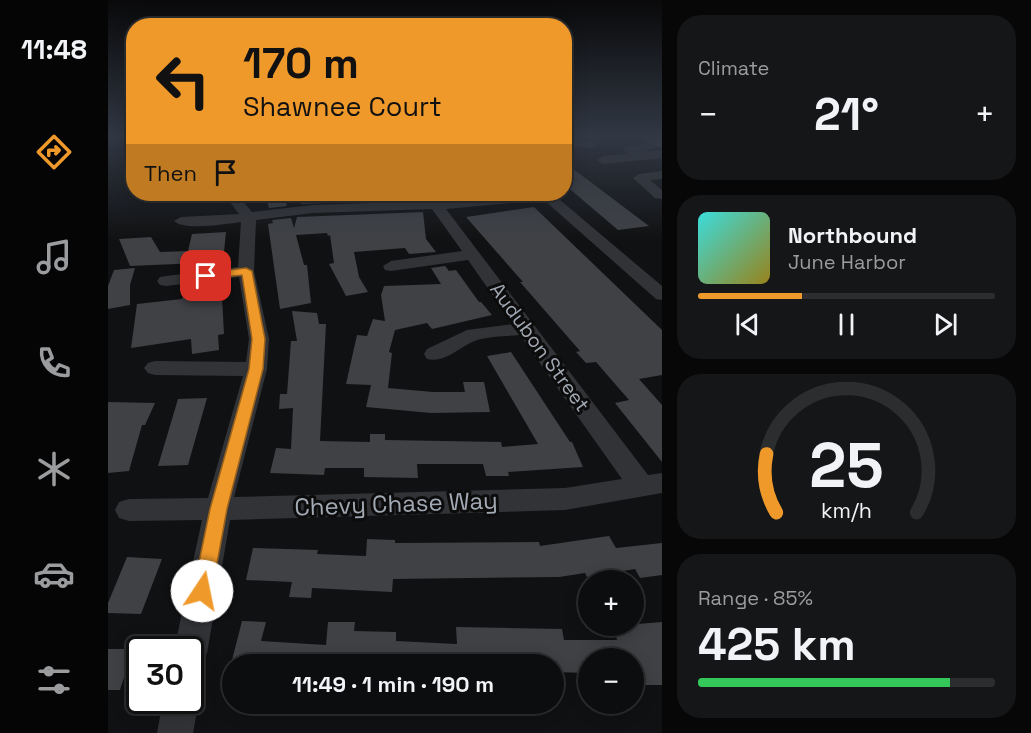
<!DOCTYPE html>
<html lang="en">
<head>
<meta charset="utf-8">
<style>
	body { margin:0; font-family:"Space Grotesk",sans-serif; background:#151617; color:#f1f3f6; height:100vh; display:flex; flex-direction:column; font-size:22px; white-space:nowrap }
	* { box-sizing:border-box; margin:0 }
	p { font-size:20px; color:#9a9c9e }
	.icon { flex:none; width:33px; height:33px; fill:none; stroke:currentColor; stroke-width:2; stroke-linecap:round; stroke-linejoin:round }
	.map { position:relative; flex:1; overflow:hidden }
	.side { display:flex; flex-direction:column; gap:15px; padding:15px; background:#070708; width:369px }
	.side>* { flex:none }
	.guide { position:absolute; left:18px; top:18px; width:446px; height:183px; border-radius:24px; box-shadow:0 3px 15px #0003,0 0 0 2px #2c2d2e; background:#ef992b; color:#111; overflow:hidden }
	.tools { position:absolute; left:470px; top:570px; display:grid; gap:12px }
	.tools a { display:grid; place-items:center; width:66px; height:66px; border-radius:50%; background:#0c0d0e; box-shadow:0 3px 15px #0003,0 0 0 2px #2c2d2e; font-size:30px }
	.speed { position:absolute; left:18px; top:636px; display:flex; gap:12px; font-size:30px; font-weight:700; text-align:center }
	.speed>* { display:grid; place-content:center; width:78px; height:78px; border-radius:50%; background:#0c0d0e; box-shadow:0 3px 15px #0003,0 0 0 2px #2c2d2e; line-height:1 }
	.speed .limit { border:3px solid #111; border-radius:9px; background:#fff; color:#111 }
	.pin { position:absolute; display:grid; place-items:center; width:51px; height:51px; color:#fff; margin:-26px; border-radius:12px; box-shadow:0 3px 9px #0006 }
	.me { position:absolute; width:66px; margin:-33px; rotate:11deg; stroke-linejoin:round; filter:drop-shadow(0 0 4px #0008) }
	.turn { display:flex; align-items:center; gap:21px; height:126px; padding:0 18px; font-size:27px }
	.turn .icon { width:78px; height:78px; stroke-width:2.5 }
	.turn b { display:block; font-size:42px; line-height:51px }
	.then { display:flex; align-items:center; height:57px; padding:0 18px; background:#0003; gap:12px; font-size:22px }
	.big { font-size:45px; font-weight:700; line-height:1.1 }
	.side .widget { flex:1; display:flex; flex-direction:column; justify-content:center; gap:9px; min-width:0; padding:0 21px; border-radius:24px; background:#151617 }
	.side .dial { align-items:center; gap:0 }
	.dial svg { height:156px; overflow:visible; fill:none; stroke:#2c2d2e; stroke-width:7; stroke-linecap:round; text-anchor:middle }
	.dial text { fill:#f1f3f6; stroke:none }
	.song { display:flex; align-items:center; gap:18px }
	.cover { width:72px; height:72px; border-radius:9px; background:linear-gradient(135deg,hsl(180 70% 55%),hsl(50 70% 35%)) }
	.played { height:6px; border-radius:3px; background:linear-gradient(90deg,#ef992b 35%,#2c2d2e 35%) }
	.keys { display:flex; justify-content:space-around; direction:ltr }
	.heat { display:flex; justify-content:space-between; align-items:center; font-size:33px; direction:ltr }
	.charge { height:9px; border-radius:4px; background:linear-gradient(90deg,#34c759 85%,#2c2d2e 0) }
	.trip { position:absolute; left:114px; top:654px; width:342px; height:60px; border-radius:30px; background:#0c0d0e; box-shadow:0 3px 15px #0003,0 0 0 2px #2c2d2e; font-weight:700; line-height:60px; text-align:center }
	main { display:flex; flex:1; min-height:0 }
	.tabs { display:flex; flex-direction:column; width:108px; justify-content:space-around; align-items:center; background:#050506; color:#9a9c9e }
	.tabs .icon { width:42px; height:42px }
	.tabs .active { color:#ef992b }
	.tabs b { font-size:27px; color:#f1f3f6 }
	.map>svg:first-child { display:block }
</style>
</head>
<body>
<main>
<nav class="tabs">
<b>11:48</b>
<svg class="icon active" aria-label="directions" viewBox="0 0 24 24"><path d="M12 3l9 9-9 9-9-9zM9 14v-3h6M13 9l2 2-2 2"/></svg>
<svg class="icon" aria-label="music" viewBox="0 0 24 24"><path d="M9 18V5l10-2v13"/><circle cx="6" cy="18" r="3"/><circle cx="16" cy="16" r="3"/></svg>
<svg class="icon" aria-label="phone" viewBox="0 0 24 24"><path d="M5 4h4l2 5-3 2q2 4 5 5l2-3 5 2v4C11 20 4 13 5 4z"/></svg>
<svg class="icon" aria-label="climate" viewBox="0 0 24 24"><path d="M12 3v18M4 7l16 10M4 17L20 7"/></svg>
<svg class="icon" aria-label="car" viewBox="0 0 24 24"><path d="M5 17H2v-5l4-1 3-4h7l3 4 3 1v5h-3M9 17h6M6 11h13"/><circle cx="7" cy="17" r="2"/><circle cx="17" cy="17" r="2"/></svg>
<svg class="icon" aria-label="filters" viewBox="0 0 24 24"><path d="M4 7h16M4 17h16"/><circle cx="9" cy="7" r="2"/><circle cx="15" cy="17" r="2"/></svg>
</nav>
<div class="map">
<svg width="554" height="733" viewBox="0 0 554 733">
	<rect width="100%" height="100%" fill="#101112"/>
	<!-- building -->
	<path fill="#3f4145" d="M456,162L541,226L510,230L456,184Z
		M157,194H175L179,206L161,208Z
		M196,194H313L314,199L193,204Z
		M426,207L554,330V375L531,379L554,405V462L507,403L521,400L488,362L478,363L468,352L472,351L412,282H415L358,217Z
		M315,212L318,239L328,252L301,254L297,248L246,252L251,277L260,292L238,296L221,264L226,263L222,235L220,236L219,233L188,235L196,265H199L203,303L172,309L160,224L165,223L164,220L183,218L186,228L189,217Z
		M118,232L115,262L22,266L11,239L43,237L52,252L80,251L84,234Z
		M337,266L341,271L348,270L371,302H373L384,315L324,329L319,323L287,330L281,352L284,353L280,388L325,392H357L355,382H376L382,412L323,413L258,407L263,385L238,384L249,335L259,336L265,319L277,321L273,295L276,286L333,284L323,268Z
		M27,268L22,285V305L0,309V286L6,270Z
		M90,294V300L114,297L116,334L110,335L111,350L84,354L83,339L23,348L29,304L74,299L75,296Z
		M184,311L209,313L211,324H218L212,441L262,442V434H277V440L393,442L394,447L430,444L379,356L403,352L462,442H464L475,467L400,472L401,476H378L375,464H309L310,478L256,477V468H217L216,475L162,473L168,448L183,449L185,408L171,409L172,394H179L183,341H189Z
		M99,398L80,465L50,466L70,399Z
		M0,402L47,403L37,425H34L21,471L0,473Z
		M501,536L508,548L554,543V575L532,578L527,569L479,577L477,573L451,577L285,579L284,592L204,588L203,598L181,597L184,582L138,580L145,548L210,550L209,554L258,556L259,539L287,540V543L431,542L432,546Z
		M19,557L54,559L33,614L0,613V603Z
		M134,621L158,622L153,641L218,645L220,622H247L246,631L288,632V641L349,644L348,627L454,629L456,640H509L505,626L554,622V685H525V658H480V673L446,672V664H123Z
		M0,649H25L12,690H0Z"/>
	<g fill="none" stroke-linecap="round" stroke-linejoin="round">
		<!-- minor -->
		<path fill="#323337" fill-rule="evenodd" d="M456,139L484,142L490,145L484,148L456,145Z
			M550,139L554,140V144L546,149L533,151L554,150V158L495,164L489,160L495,156L520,154L515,149L517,147L539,144Z
			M554,171V179L542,180L554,190V199L547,198L525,178L531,174Z
			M116,194H129L144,212L205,205L352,200L445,194L554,286V300L548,299L436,200L338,209L540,475L554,473V493L457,510L122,520L99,653L94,665L82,669V650H66L94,520L21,521L11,518L7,510L11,502L21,499L100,498L135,376L47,375L40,373L36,368L40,363L47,361L138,362L141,339L131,277L58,286L52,285L49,281L52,277L58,276L130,267L133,222C119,224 76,231 66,221L73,217L131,214ZM324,209L354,251L283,261L275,266L277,270L283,271L360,260L405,324L359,330L319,349L316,354L319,359C339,364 354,343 373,339C386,336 399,336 412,335L514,479L457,488L126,497L159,369L161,339L146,271L148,220L205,213Z
			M82,686L85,688L91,700L85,733H49L55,700H82Z"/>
		<!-- major -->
		<path fill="#4e5056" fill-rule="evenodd" d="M536,138H554V148L538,141Z"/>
	</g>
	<!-- sky -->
	<linearGradient id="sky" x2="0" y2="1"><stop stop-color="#09090a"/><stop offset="0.57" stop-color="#313844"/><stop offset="1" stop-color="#313844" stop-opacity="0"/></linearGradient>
	<rect width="554" height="240" fill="url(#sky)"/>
	<!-- route -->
	<path fill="#ef992b" stroke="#9b631c" stroke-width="1.5" d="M138,268L144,271L157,339L155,369L119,509L104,591L102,598L94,601L87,598L85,591L102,509L141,369L144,339L134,275L98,279L93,276L98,273Z"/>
	<g text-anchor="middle" stroke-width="6" stroke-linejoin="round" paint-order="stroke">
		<!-- street labels -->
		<g font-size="20" fill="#a2a9b3" stroke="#0c0c0d">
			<text transform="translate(432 347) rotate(54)" y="7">Audubon Street</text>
		</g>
		<!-- near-street labels -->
		<g font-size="24" fill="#a2a9b3" stroke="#0c0c0d">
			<text transform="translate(288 504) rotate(-2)" y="8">Chevy Chase Way</text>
		</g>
	</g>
</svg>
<div class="tools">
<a>+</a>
<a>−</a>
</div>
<div class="speed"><div class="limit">30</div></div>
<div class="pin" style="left:98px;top:276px;background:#d93025"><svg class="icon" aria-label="arrive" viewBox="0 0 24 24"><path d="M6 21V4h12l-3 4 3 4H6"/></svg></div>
<svg class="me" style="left:94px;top:591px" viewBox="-20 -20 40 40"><circle r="19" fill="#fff"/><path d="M0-13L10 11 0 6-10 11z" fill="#ef992b"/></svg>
<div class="trip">11:49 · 1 min · 190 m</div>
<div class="guide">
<div class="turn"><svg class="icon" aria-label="left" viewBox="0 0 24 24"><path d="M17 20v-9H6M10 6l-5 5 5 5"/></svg><div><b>170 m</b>Shawnee Court</div></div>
<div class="then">Then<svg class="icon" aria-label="arrive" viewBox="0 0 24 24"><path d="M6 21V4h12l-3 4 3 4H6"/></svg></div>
</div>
</div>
<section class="side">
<div class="widget"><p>Climate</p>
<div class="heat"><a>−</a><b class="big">21°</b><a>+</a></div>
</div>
<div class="widget">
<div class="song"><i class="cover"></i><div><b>Northbound</b><p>June Harbor</p></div></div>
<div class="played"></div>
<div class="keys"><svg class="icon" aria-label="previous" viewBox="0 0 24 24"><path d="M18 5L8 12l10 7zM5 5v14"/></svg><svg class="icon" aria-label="pause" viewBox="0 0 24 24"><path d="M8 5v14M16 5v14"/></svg><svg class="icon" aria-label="next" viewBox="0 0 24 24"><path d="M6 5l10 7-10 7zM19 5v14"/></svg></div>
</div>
<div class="widget dial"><svg viewBox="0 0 100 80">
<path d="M14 69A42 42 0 1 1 86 69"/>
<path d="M14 69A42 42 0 0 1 9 39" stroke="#ef992b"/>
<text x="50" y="56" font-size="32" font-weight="700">25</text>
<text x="50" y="72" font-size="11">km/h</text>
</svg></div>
<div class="widget"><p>Range · 85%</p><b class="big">425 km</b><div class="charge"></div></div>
</section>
</main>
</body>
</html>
